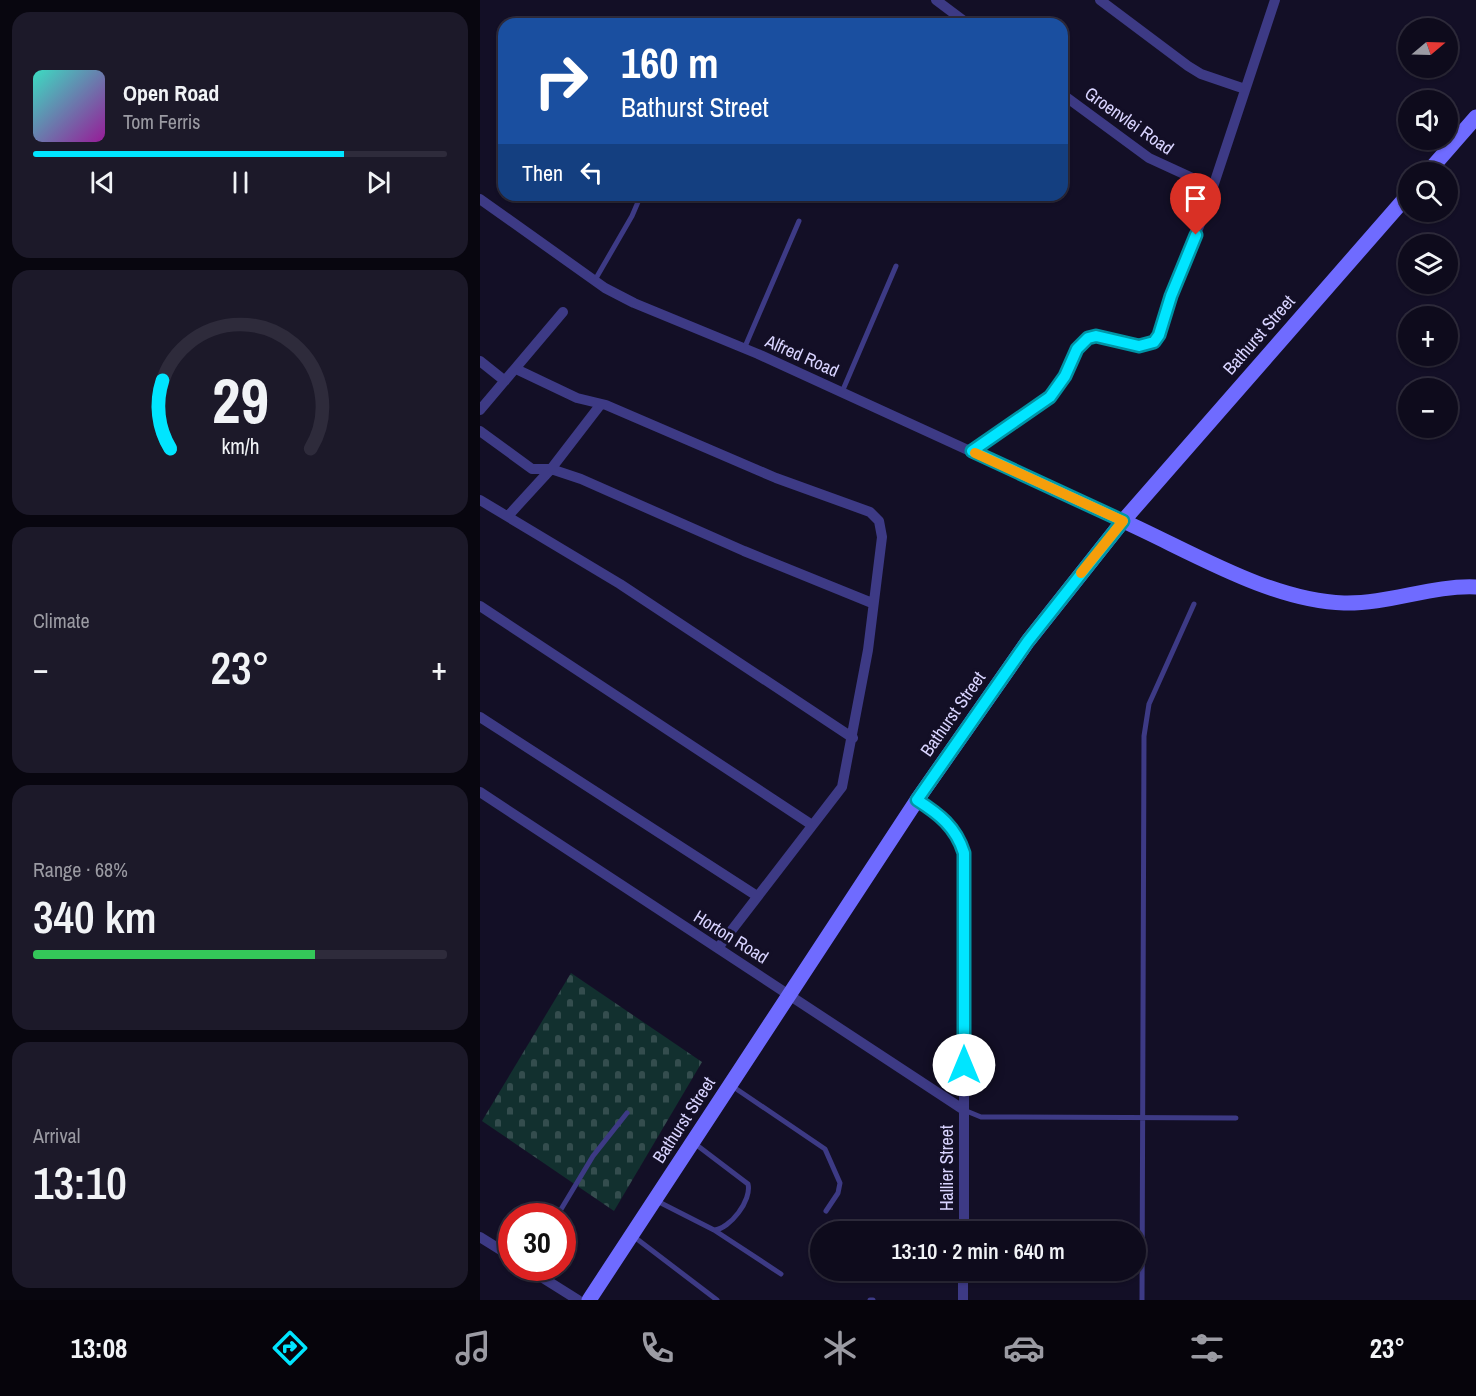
<!DOCTYPE html>
<html lang="en">
<head>
<meta charset="utf-8">
<style>
	body { margin:0; font-family:"Archivo Narrow",sans-serif; background:#1c1929; color:#f1f3f6; height:100vh; display:flex; flex-direction:column; font-size:22px; white-space:nowrap }
	* { box-sizing:border-box; margin:0 }
	p { font-size:20px; color:#9b9ba3 }
	.icon { flex:none; width:33px; height:33px; fill:none; stroke:currentColor; stroke-width:2; stroke-linecap:round; stroke-linejoin:round }
	.map { position:relative; flex:1; overflow:hidden }
	.sheet { display:flex; flex-direction:column; gap:12px; padding:12px; background:#08060f; width:480px }
	.sheet>* { flex:none }
	.hud { position:absolute; left:18px; top:18px; width:570px; height:183px; border-radius:18px; box-shadow:0 2px 4px #0004,0 0 0 2px #2e2b3b; background:#1a4fa0; color:#fff; overflow:hidden }
	.needle { width:39px; rotate:71deg }
	.controls { position:absolute; left:918px; top:18px; display:grid; gap:12px }
	.controls a { display:grid; place-items:center; width:60px; height:60px; border-radius:50%; background:#0e0b1c; box-shadow:0 2px 4px #0004,0 0 0 2px #2e2b3b; font-size:30px }
	.speed { position:absolute; left:18px; top:1203px; display:flex; gap:12px; font-size:30px; font-weight:700; text-align:center }
	.speed>* { display:grid; place-content:center; width:78px; height:78px; border-radius:50%; background:#0e0b1c; box-shadow:0 2px 4px #0004,0 0 0 2px #2e2b3b; line-height:1 }
	.speed .limit { border:9px solid #d22; background:#fff; color:#111 }
	.pin { position:absolute; display:grid; place-items:center; width:51px; height:51px; color:#fff; margin:-62px -26px; border-radius:50% 50% 50% 0; rotate:-45deg; box-shadow:0 0 6px #0007 }
	.pin .icon { rotate:45deg }
	.me { position:absolute; width:66px; margin:-33px; rotate:0deg; stroke-linejoin:round; filter:drop-shadow(0 0 4px #0008) }
	.turn { display:flex; align-items:center; gap:21px; height:126px; padding:0 24px; font-size:27px }
	.turn .icon { width:78px; height:78px; stroke-width:2.5 }
	.turn b { display:block; font-size:42px; line-height:51px }
	.then { display:flex; align-items:center; height:57px; padding:0 24px; background:#0003; gap:12px; font-size:22px }
	.big { font-size:45px; font-weight:600; line-height:1.1 }
	.sheet .widget { flex:1; display:flex; flex-direction:column; justify-content:center; gap:9px; min-width:0; padding:0 21px; border-radius:18px; background:#1c1929 }
	.sheet .dial { align-items:center; gap:0 }
	.dial svg { height:156px; overflow:visible; fill:none; stroke:#2e2b3b; stroke-width:7; stroke-linecap:round; text-anchor:middle }
	.dial text { fill:#f1f3f6; stroke:none }
	.song { display:flex; align-items:center; gap:18px }
	.cover { width:72px; height:72px; border-radius:9px; background:linear-gradient(135deg,hsl(170 70% 55%),hsl(300 70% 35%)) }
	.played { height:6px; border-radius:3px; background:linear-gradient(90deg,#00e5ff 75%,#2e2b3b 75%) }
	.keys { display:flex; justify-content:space-around; direction:ltr }
	.heat { display:flex; justify-content:space-between; align-items:center; font-size:33px; direction:ltr }
	.charge { height:9px; border-radius:4px; background:linear-gradient(90deg,#34c759 68%,#2e2b3b 0) }
	.trip { position:absolute; left:330px; top:1221px; width:336px; height:60px; border-radius:30px; background:#0e0b1c; box-shadow:0 2px 4px #0004,0 0 0 2px #2e2b3b; font-weight:600; line-height:60px; text-align:center }
	.dock { display:flex; height:96px; justify-content:space-around; align-items:center; background:#06040b; color:#9b9ba3 }
	.dock .icon { width:42px; height:42px }
	.dock .selected { color:#00e5ff }
	.dock b { font-size:27px; color:#f1f3f6 }
	main { display:flex; flex:1; min-height:0 }
	.map>svg:first-child { display:block }
</style>
</head>
<body>
<main>
<section class="sheet">
<div class="widget">
<div class="song"><i class="cover"></i><div><b>Open Road</b><p>Tom Ferris</p></div></div>
<div class="played"></div>
<div class="keys"><svg class="icon" aria-label="previous" viewBox="0 0 24 24"><path d="M18 5L8 12l10 7zM5 5v14"/></svg><svg class="icon" aria-label="pause" viewBox="0 0 24 24"><path d="M8 5v14M16 5v14"/></svg><svg class="icon" aria-label="next" viewBox="0 0 24 24"><path d="M6 5l10 7-10 7zM19 5v14"/></svg></div>
</div>
<div class="widget dial"><svg viewBox="0 0 100 80">
<path d="M14 69A42 42 0 1 1 86 69"/>
<path d="M14 69A42 42 0 0 1 10 34" stroke="#00e5ff"/>
<text x="50" y="56" font-size="32" font-weight="700">29</text>
<text x="50" y="72" font-size="11">km/h</text>
</svg></div>
<div class="widget"><p>Climate</p>
<div class="heat"><a>−</a><b class="big">23°</b><a>+</a></div>
</div>
<div class="widget"><p>Range · 68%</p><b class="big">340 km</b><div class="charge"></div></div>
<div class="widget"><p>Arrival</p><b class="big">13:10</b></div>
</section>
<div class="map">
<svg width="996" height="1300" viewBox="0 0 996 1300">
	<defs>
		<pattern id="cemetery-stones" width="16" height="16" patternUnits="userSpaceOnUse" patternTransform="scale(1.5)"><rect width="16" height="16" fill="#12302f"/><path d="M2 7V4a2 2 0 0 1 4 0v3zM10 15v-3a2 2 0 0 1 4 0v3z" fill="#344d4e"/></pattern>
	</defs>
	<rect width="100%" height="100%" fill="#130f26"/>
	<!-- cemetery -->
	<path fill="url(#cemetery-stones)" d="M91,973L222,1062L134,1211L2,1121Z"/>
	<g fill="none" stroke-linecap="round" stroke-linejoin="round">
		<!-- lane -->
		<path stroke="#3d3a85" stroke-width="5" d="M115,280L152,216L161,195
			M264,349L319,221
			M362,392L416,266
			M252,1086L345,1149L360,1183L358,1193L346,1211
			M484,1110L501,1117H513L756,1118
			M177,1201L234,1230C250,1229 272,1200 268,1184L214,1143
			M77,1216L113,1156L147,1113
			M234,1230L301,1274
			M153,1236L237,1300
			M390,1300H393
			M662,1300L664,736L669,704L714,604"/>
		<!-- street -->
		<path stroke="#3d3a85" stroke-width="10" d="M456,0L488,24
			M620,0L708,66L721,74L765,89
			M582,94L669,158L732,187
			M0,199L125,288L154,303L278,354L643,521
			M0,361L25,381
			M36,369L97,398L126,405L296,478L390,512L399,521L402,537L388,650L362,787L238,948
			M0,410L83,312
			M0,431L52,469H71L101,479L264,551L392,603
			M492,451L570,397L585,377L597,349L608,338L616,336L659,346L674,342L679,335L691,296L724,214L795,0
			M0,500L140,584L373,738
			M28,516L71,469L121,404
			M0,606L332,825
			M0,717L277,896
			M0,792L484,1110
			M437,800C459,814 475,827 484,853V1232
			M0,1237L32,1257
			M47,1268L98,1300
			M483,1300V1270"/>
		<!-- secondary -->
		<path stroke="#6f6bff" stroke-width="15" d="M948,172L996,117
			M643,521C710,551 791,601 864,603C909,604 952,585 996,587
			M109,1300L437,800L548,641L643,521L928,195"/>
	</g>
	<g fill="none" stroke-linecap="round" stroke-linejoin="round">
		<!-- route casing -->
		<g stroke="#0095a6" stroke-width="15">
			<path id="route" d="M484,1065V853C476,827 459,814 437,800L548,641L643,521L492,451L570,397L585,376L597,349L608,338L616,336L659,346L674,342L679,335L691,296L716,235"/>
		</g>
		<!-- route -->
		<use href="#route" stroke="#00e5ff" stroke-width="10"/>
		<!-- slow -->
		<path stroke="#f59e0b" stroke-width="10" d="M495,453L643,521L601,573"/>
	</g>
	<g text-anchor="middle" stroke-width="6" stroke-linejoin="round" paint-order="stroke">
		<!-- street labels -->
		<g font-size="18" fill="#d9d4ff" stroke="#130f26">
			<text transform="translate(649 121) rotate(35)" y="6">Groenvlei Road</text>
			<text transform="translate(779 335) rotate(-49)" y="6">Bathurst Street</text>
			<text transform="translate(322 356) rotate(24)" y="6">Alfred Road</text>
			<text transform="translate(473 714) rotate(-55)" y="6">Bathurst Street</text>
			<text transform="translate(251 937) rotate(32)" y="6">Horton Road</text>
			<text transform="translate(204 1120) rotate(-57)" y="6">Bathurst Street</text>
			<text transform="translate(467 1168) rotate(-90)" y="6">Hallier Street</text>
		</g>
	</g>
</svg>
<div class="controls">
<a><svg class="needle" viewBox="-14 -14 28 28"><path d="M0-13l5 13h-10z" fill="#e53935"/><path d="M0 13l5-13h-10z" fill="#9b9ba3"/></svg></a>
<a><svg class="icon" aria-label="sound" viewBox="0 0 24 24"><path d="M4 9h4l5-4v14l-5-4H4zM17 9q2 3 0 6"/></svg></a>
<a><svg class="icon" aria-label="search" viewBox="0 0 24 24"><circle cx="10" cy="10" r="6"/><path d="M15 15l6 6"/></svg></a>
<a><svg class="icon" aria-label="layers" viewBox="0 0 24 24"><path d="M12 4l9 5-9 5-9-5zM3 14l9 5 9-5"/></svg></a>
<a>+</a>
<a>−</a>
</div>
<div class="speed"><div class="limit">30</div></div>
<div class="pin" style="left:716px;top:235px;background:#d93025"><svg class="icon" aria-label="arrive" viewBox="0 0 24 24"><path d="M6 21V4h12l-3 4 3 4H6"/></svg></div>
<svg class="me" style="left:484px;top:1065px" viewBox="-20 -20 40 40"><circle r="19" fill="#fff"/><path d="M0-13L10 11 0 6-10 11z" fill="#00e5ff"/></svg>
<div class="trip">13:10 · 2 min · 640 m</div>
<div class="hud">
<div class="turn"><svg class="icon" aria-label="right" viewBox="0 0 24 24"><path d="M7 20v-9h11M14 6l5 5-5 5"/></svg><div><b>160 m</b>Bathurst Street</div></div>
<div class="then">Then<svg class="icon" aria-label="left" viewBox="0 0 24 24"><path d="M17 20v-9H6M10 6l-5 5 5 5"/></svg></div>
</div>
</div>
</main>
<nav class="dock">
<b>13:08</b>
<svg class="icon selected" aria-label="directions" viewBox="0 0 24 24"><path d="M12 3l9 9-9 9-9-9zM9 14v-3h6M13 9l2 2-2 2"/></svg>
<svg class="icon" aria-label="music" viewBox="0 0 24 24"><path d="M9 18V5l10-2v13"/><circle cx="6" cy="18" r="3"/><circle cx="16" cy="16" r="3"/></svg>
<svg class="icon" aria-label="phone" viewBox="0 0 24 24"><path d="M5 4h4l2 5-3 2q2 4 5 5l2-3 5 2v4C11 20 4 13 5 4z"/></svg>
<svg class="icon" aria-label="climate" viewBox="0 0 24 24"><path d="M12 3v18M4 7l16 10M4 17L20 7"/></svg>
<svg class="icon" aria-label="car" viewBox="0 0 24 24"><path d="M5 17H2v-5l4-1 3-4h7l3 4 3 1v5h-3M9 17h6M6 11h13"/><circle cx="7" cy="17" r="2"/><circle cx="17" cy="17" r="2"/></svg>
<svg class="icon" aria-label="filters" viewBox="0 0 24 24"><path d="M4 7h16M4 17h16"/><circle cx="9" cy="7" r="2"/><circle cx="15" cy="17" r="2"/></svg>
<b>23°</b>
</nav>
</body>
</html>
